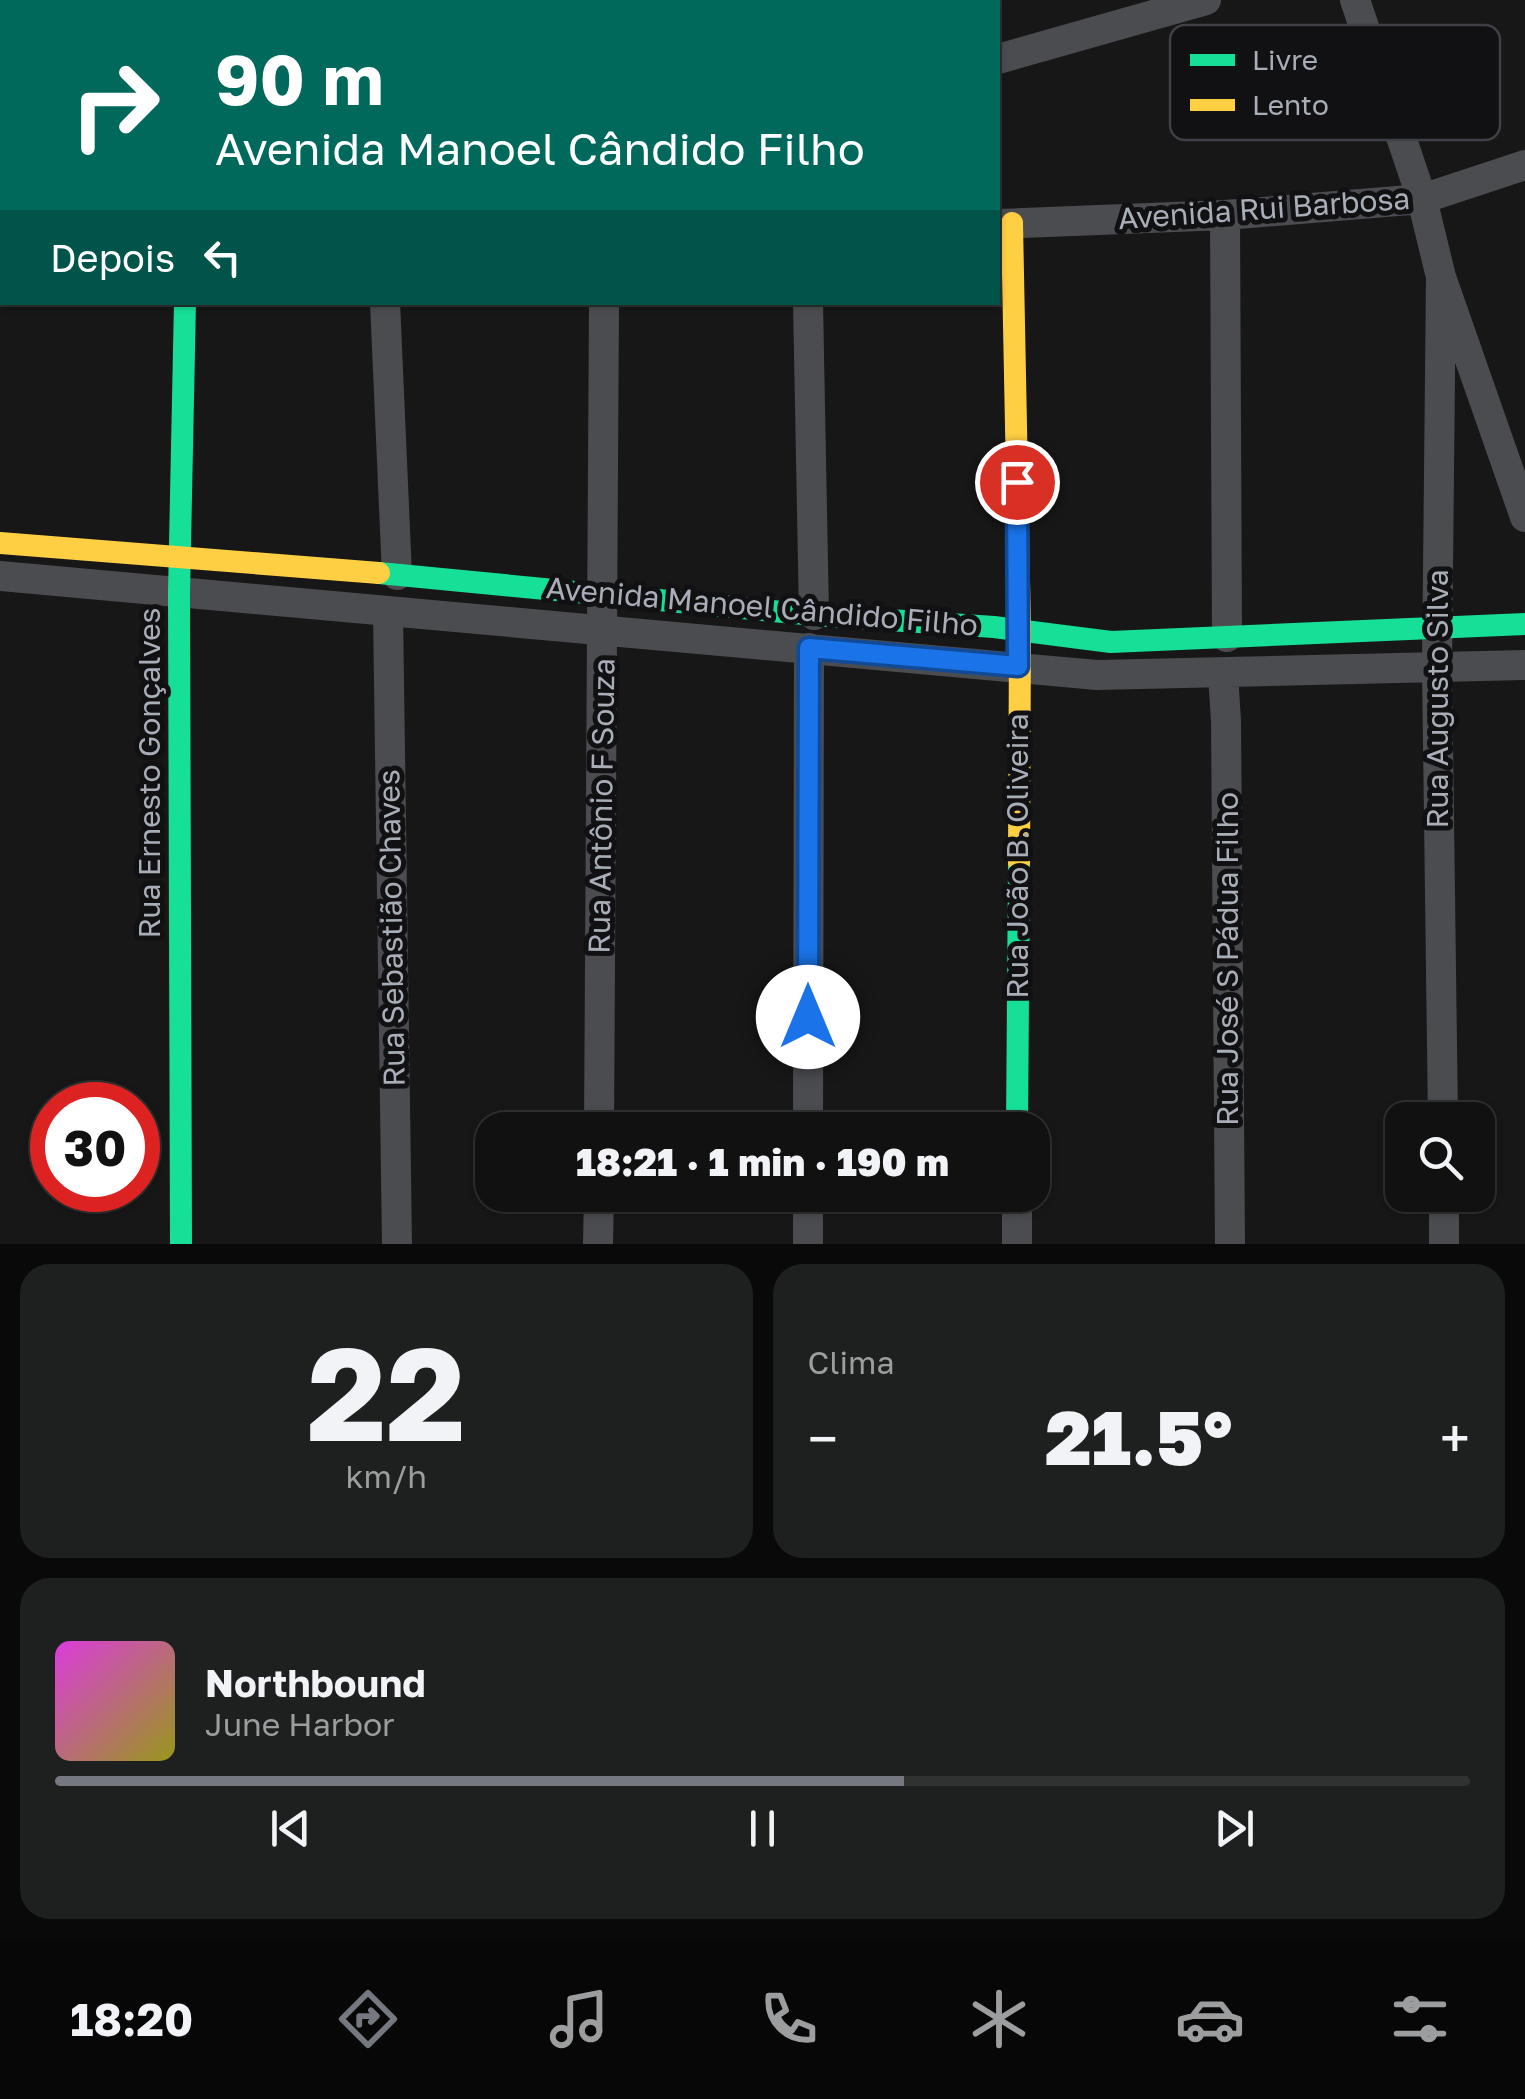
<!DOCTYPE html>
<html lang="pt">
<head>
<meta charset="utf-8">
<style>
	body { margin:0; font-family:"Golos Text",sans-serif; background:#1e1f1f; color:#f1f3f6; height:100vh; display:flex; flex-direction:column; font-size:38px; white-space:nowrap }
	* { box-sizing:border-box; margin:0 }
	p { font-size:32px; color:#9c9d9f }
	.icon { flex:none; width:55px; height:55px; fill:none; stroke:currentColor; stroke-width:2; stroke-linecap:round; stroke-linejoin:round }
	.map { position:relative; height:1244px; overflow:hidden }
	.sheet { display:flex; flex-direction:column; gap:20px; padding:20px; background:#090909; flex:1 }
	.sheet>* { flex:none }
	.top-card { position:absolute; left:0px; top:0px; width:1000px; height:305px; box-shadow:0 2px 8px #0004,0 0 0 2px #303131; background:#00695c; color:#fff; overflow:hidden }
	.fabs { position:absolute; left:1385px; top:1102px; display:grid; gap:20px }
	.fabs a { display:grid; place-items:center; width:110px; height:110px; border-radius:20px; background:#111; box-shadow:0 2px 8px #0004,0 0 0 2px #303131; font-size:50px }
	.speed { position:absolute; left:30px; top:1082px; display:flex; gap:20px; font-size:50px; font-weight:700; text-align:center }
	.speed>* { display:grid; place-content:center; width:130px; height:130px; border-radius:50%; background:#111; box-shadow:0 2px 8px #0004,0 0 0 2px #303131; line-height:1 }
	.speed .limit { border:15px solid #d22; background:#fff; color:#111 }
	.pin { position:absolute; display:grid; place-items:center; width:85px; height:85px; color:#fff; margin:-42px; border:5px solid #fff; border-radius:50%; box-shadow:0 2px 10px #0007 }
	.me { position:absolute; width:110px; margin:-55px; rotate:0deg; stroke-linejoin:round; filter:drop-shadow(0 0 8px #0008) }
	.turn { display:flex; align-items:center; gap:35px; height:210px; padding:0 50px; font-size:45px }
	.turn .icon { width:130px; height:130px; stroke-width:2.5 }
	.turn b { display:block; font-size:70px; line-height:85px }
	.then { display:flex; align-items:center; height:95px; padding:0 50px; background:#0003; gap:20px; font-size:38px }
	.big { font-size:75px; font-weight:800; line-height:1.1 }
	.sheet .widget { flex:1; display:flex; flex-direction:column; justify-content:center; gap:15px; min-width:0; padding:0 35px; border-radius:30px; background:#1e1f1f }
	.sheet .dial { align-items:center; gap:0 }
	.dial b { font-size:130px; line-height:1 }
	.song { display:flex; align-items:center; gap:30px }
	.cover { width:120px; height:120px; border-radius:15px; background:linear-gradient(135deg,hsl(300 70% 55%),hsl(60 70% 35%)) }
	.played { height:10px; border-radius:5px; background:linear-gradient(90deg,#757880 60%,#303131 60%) }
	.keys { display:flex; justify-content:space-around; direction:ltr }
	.heat { display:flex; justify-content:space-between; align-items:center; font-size:55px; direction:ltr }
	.sheet .tiles { flex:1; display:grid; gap:20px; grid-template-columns:1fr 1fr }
	.widget:last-child { grid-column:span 2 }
	.trip { position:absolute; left:475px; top:1112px; width:575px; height:100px; border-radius:30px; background:#111; box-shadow:0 2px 8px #0004,0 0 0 2px #303131; font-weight:800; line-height:100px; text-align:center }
	.tab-bar { display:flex; height:160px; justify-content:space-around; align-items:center; background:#070707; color:#9c9d9f }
	.tab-bar .icon { width:70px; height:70px }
	.tab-bar .on { color:#757880 }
	.tab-bar b { font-size:45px; color:#f1f3f6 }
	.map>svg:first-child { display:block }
</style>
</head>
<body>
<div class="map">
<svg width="1525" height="1244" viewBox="0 0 1525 1244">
	<rect width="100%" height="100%" fill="#171717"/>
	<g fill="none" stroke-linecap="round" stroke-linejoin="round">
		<!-- street -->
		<path stroke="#4b4c50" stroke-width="30" d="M264,0L265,2
			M799,0L800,2
			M1355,0L1422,199L1441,277L1525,517
			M381,2L388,0
			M998,59L1206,0
			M1225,215L1227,637
			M998,224L1225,215L1422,199L1525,165
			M0,254H2
			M1441,277L1437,668L1443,1120
			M385,302L397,575
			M808,302L814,615
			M0,576L1097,675L1525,665
			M388,612L397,1244
			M1223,674L1226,721L1230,1244
			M599,1130L604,302
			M808,1130L809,648
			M808,1195V1244
			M1444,1195V1244
			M598,1244L599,1195
			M1017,1244V1195"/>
		<!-- fast -->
		<path stroke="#16e098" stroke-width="22" d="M379,573L814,615L994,627L1111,642L1525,624
			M1017,1130L1019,862
			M181,1244L179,593L185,302"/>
		<!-- slow -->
		<path stroke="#ffcf43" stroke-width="22" d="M1012,223L1020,630L1019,862
			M0,543L379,573"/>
	</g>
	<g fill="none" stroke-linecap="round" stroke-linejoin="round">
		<!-- route casing -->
		<g stroke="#114b97" stroke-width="25">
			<path id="route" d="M808,1017L809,648L1018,666L1017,482"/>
		</g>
		<!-- route -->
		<use href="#route" stroke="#1a73e8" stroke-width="18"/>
	</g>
	<g text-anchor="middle" stroke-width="10" stroke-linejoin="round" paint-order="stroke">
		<!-- street labels -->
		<g font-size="30" fill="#a8adb8" stroke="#111113">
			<text transform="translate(1264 209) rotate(-4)" y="10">Avenida Rui Barbosa</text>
			<text transform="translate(762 607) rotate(5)" y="10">Avenida Manoel Cândido Filho</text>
			<text transform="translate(1438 699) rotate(-90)" y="10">Rua Augusto Silva</text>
			<text transform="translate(150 773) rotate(-90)" y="10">Rua Ernesto Gonçalves</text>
			<text transform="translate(602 806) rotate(-89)" y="10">Rua Antônio F Souza</text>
			<text transform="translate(1018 856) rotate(-90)" y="10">Rua João B. Oliveira</text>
			<text transform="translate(392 928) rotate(-91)" y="10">Rua Sebastião Chaves</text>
			<text transform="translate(1228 959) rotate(-90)" y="10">Rua José S Pádua Filho</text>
		</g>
	</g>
	<!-- legend -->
	<rect x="1170" y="25" width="330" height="115" rx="15" fill="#111113" stroke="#3e4045" stroke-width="2.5"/>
	<rect x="1190" y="54" width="45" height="12" fill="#16e098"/>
	<rect x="1190" y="99" width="45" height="12" fill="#ffcf43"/>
	<g font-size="28" fill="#a8adb8">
		<text x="1252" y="70">Livre</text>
		<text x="1252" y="115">Lento</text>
	</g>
</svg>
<div class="fabs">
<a><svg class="icon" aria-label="search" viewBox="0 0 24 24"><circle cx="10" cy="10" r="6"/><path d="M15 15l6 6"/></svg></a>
</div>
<div class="speed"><div class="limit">30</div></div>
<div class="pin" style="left:1017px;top:482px;background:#d93025"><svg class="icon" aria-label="arrive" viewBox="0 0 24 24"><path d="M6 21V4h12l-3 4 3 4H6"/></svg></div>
<svg class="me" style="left:808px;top:1017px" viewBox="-20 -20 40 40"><circle r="19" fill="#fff"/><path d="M0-13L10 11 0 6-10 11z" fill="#1a73e8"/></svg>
<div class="trip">18:21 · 1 min · 190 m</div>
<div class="top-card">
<div class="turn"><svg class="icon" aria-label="right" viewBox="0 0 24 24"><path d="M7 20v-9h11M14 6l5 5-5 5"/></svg><div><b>90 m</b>Avenida Manoel Cândido Filho</div></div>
<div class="then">Depois<svg class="icon" aria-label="left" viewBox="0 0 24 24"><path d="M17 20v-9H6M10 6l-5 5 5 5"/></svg></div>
</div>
</div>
<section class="sheet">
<div class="tiles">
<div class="widget dial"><b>22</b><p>km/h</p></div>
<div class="widget"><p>Clima</p>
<div class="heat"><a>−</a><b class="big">21.5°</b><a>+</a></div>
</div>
<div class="widget">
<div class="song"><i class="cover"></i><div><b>Northbound</b><p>June Harbor</p></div></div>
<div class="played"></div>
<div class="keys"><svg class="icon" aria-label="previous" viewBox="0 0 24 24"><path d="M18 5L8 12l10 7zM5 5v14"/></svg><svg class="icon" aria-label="pause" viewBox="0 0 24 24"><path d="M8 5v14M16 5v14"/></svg><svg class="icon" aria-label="next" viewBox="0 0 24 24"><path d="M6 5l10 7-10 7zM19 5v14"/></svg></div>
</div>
</div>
</section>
<nav class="tab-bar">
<b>18:20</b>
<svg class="icon on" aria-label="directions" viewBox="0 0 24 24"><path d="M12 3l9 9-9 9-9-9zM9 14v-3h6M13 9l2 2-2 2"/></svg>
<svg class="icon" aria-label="music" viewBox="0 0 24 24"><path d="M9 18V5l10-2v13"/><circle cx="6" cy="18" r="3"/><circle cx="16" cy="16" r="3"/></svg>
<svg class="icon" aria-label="phone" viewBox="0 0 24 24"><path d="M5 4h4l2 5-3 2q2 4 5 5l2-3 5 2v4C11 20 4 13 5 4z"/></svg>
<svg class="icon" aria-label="climate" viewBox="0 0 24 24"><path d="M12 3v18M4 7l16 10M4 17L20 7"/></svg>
<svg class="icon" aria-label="car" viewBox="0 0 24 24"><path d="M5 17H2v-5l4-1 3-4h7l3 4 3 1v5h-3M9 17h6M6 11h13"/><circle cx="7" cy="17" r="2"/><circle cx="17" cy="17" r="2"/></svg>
<svg class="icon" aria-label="filters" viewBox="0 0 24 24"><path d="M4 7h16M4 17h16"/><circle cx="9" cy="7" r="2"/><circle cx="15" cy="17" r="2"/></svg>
</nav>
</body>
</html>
